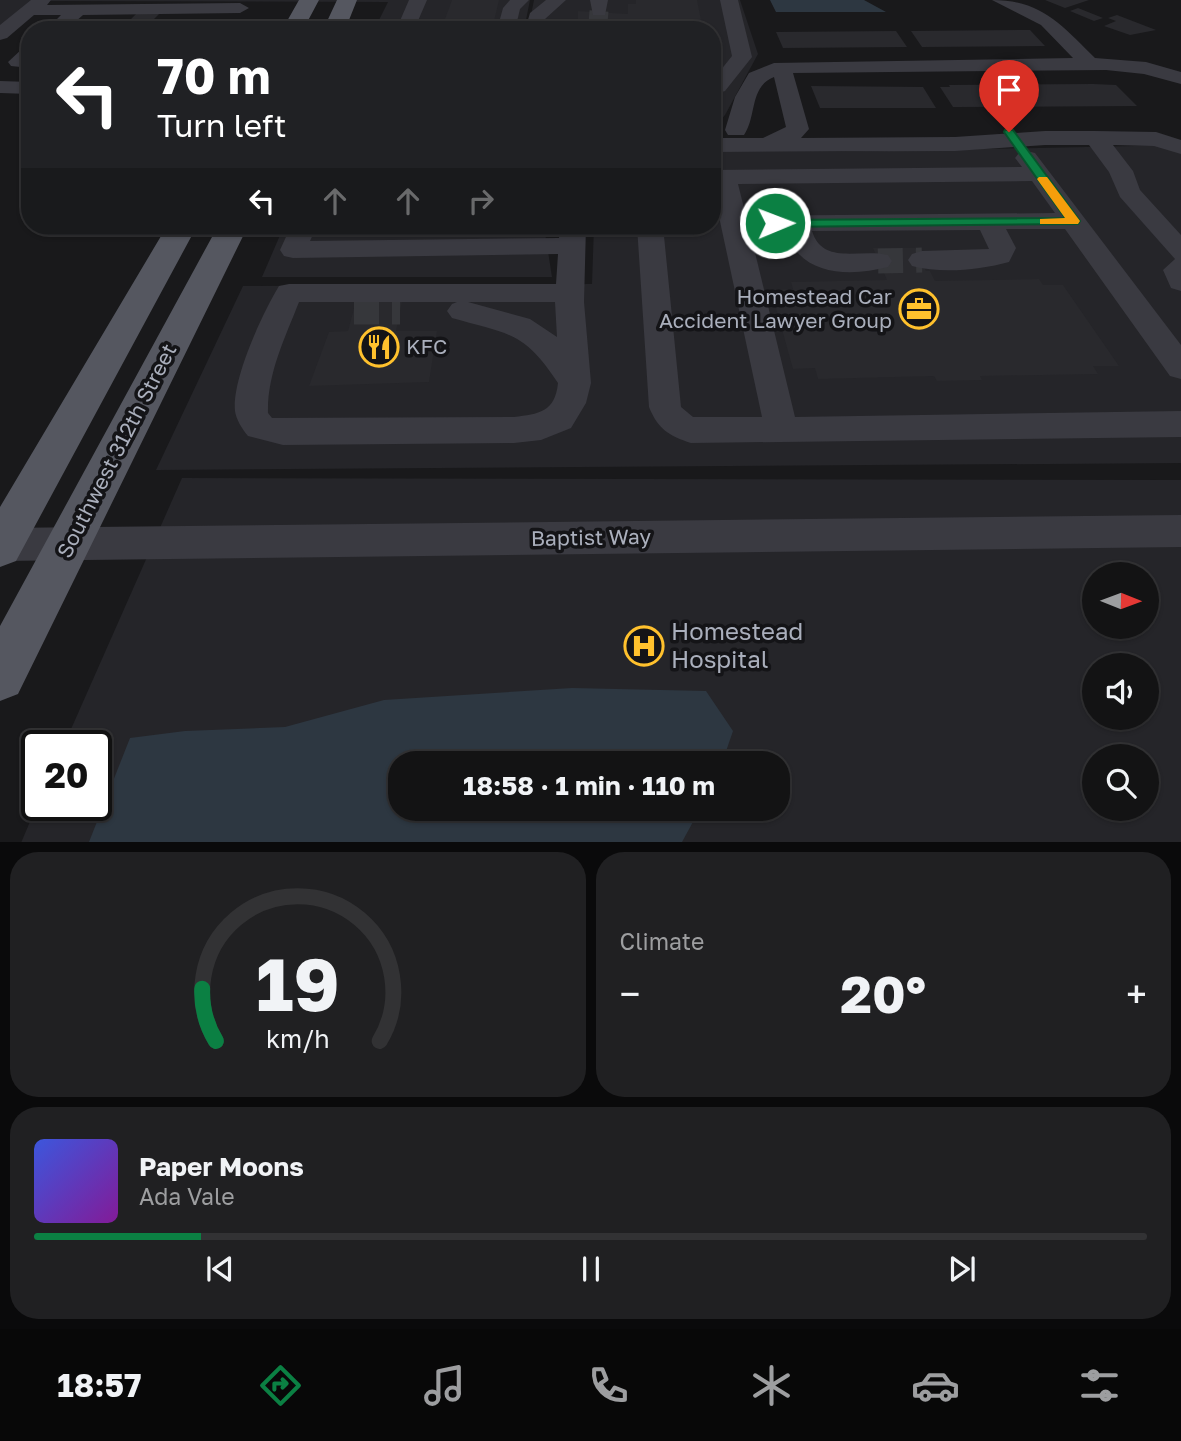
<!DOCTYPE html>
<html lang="en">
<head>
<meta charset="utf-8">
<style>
	body { margin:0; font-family:"Golos Text",sans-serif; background:#202022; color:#f1f3f6; height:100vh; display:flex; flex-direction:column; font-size:26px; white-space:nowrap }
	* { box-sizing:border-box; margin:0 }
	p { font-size:23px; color:#9d9ea0 }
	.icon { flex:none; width:38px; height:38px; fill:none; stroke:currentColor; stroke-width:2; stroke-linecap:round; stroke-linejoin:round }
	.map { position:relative; height:842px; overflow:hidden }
	.side { display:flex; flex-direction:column; gap:10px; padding:10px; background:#0a0a0b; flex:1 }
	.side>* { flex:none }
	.hud { position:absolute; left:21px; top:21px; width:700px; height:214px; border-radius:28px; box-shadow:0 2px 5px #0004,0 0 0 2px #323234; background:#202124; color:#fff; overflow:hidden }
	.needle { width:46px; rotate:91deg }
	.buttons { position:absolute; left:1082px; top:562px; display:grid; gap:14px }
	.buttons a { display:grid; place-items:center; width:77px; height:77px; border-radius:50%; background:#131314; box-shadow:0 2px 5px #0004,0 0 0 2px #323234; font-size:35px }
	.speed { position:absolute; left:21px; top:730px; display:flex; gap:14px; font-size:35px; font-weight:700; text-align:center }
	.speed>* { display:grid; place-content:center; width:91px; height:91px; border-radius:50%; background:#131314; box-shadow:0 2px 5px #0004,0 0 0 2px #323234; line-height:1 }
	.speed .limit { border:4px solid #111; border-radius:10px; background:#fff; color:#111 }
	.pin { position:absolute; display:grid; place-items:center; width:60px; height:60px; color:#fff; margin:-72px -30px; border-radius:50% 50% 50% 0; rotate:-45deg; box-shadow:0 0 7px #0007 }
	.pin .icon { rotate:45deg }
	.me { position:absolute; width:77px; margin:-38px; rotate:89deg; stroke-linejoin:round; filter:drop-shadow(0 0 5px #0008) }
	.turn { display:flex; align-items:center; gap:24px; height:147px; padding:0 21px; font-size:32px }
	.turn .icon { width:91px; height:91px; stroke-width:2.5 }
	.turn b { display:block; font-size:49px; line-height:60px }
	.lanes { display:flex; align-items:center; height:66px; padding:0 21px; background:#0003; justify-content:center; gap:35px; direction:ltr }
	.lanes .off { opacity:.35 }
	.big { font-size:52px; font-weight:700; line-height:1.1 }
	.side .card { flex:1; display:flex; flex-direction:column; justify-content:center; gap:10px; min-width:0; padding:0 24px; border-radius:28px; background:#202022 }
	.side .dial { align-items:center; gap:0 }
	.dial svg { height:182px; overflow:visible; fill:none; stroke:#323234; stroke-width:7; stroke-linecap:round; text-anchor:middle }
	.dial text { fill:#f1f3f6; stroke:none }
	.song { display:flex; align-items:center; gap:21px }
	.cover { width:84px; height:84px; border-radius:10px; background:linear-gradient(135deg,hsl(230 70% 55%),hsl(290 70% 35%)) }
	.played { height:7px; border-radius:4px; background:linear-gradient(90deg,#0b8043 15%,#323234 15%) }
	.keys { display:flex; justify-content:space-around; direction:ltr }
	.heat { display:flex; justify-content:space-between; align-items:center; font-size:38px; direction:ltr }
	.side .tiles { flex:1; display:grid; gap:10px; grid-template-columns:1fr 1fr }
	.card:last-child { grid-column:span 2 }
	.trip { position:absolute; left:388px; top:751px; width:402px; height:70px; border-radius:28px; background:#131314; box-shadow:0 2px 5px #0004,0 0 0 2px #323234; font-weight:700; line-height:70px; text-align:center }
	.dock { display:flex; height:112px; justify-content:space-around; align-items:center; background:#080808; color:#9d9ea0 }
	.dock .icon { width:49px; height:49px }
	.dock .current { color:#0b8043 }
	.dock b { font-size:32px; color:#f1f3f6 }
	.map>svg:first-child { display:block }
</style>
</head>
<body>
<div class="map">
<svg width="1181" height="843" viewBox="0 0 1181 843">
	<rect width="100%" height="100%" fill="#19191b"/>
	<!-- built -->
	<path fill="#252529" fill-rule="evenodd" d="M0,0H530L524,30H374L388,2L49,1L0,39Z
		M534,0H740L758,54L725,115L718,123L712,124V30H528Z
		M1181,145V463L156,470L243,286L592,284L594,226H712V152H841Z
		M284,226H544L552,277H262Z
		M182,478L1181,480V842L21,843L37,805H96V746L64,745ZM1094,574H1146V626H1094ZM1094,665H1146V718H1094ZM1094,756H1146V808H1094ZM401,763H779V808H401Z"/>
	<!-- water -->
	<path fill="#2d3741" d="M770,0H864L886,12H776Z
		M572,688L706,691L733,731L722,763H401V808L700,809L682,842H89L130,738L185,731L285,727L384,700Z"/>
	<!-- building -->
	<path fill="#29292d" d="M452,0H499L492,30H441Z
		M636,0H697L703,30H629L628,20L578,22V11L628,14V4H636Z
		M1045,0H1089L1065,8Z
		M1078,8L1103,18L1094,21L1070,11Z
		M139,11H162L149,24H187L181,30H115L121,24H126Z
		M1117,15L1156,30L1130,35L1104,26L1116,21L1108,18Z
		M1030,30L1045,46L922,47L911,31Z
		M896,31L907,47L783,48L776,32Z
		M1093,84L1116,85L1137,106L953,107L940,87H950L949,85Z
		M811,86L923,87L936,108H820Z
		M873,248H915L926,271H930L935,281L1039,279L1043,285H1063L1119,366H1093L1098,374L980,376L982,380L937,381L934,376L818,379L815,368L793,369L771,290L793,289L791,282L887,280Z
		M356,301H402L396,331H437L429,382L309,386L329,332L348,331Z"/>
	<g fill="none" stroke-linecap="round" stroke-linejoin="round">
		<!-- minor-tunnel-far1 -->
		<path stroke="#36373b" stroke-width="19" stroke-dasharray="19 10" stroke-linecap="butt" d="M598,23L599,11"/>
		<!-- minor-tunnel -->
		<path stroke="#36373b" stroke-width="25" stroke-dasharray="25 13" stroke-linecap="butt" d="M878,261L922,260
			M354,312H400"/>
		<!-- minor -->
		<path fill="#3a3a41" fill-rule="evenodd" d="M31,0H51L47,5L240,3L249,8L240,13L83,15L66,30H46L61,15H34L7,38L0,40V25Z
			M409,0H427L414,30H396Z
			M510,0H529L520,9L515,30H497L503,8Z
			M546,0H566L545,19L543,30H525L530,13Z
			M590,0H608L605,15H593Z
			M720,0H738L752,57L725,91L712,95V81L732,56Z
			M992,0C1042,0 1062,26 1095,58L1146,62L1181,72V84L1144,74L1106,70L793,73L809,129L801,138L955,137L1045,131H1095L1156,132L1181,140V154L1154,146L1113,145L1133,171L1140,190L1181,235V291L1171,288L1163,270L1175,259L1120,197L1109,172L1089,145H1045L955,151L712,152V138H763L786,127L774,77C749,87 757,116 744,135H728L725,130L735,97L749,73L774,63L1073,58L1041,25Z
			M30,46V68L11,66L8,62L23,48Z
			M0,81L30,82V94L0,93Z
			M1027,151L1035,153L1181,345V379L1170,376L1065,229H1006L1016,248L1009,262C979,270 942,274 912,266L908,260L912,254L922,251L989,249L980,230L812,231C823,266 860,248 888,255L892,261L888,267C849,277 799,276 786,231L750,232L795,417L1181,411V437L691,443C669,436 658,429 649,407L637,226H663L681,407L693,417H762L712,184V170L1022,167L1015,158L1019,153ZM1032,181L1055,213L746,216L738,184Z
			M291,226H317L310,241L559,238L560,226H586L584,302L591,383L586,403L571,428L541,440L514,443L283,445L248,436C242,429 236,419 235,411C232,379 262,314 279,286L289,284H556L558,254L293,258L284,256L280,250ZM299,302H457L452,304L447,311L452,318C508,334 524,331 558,383C555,412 539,414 514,417L272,418L268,413C267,374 285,338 299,302ZM468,302H555L557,337L530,319Z
			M1181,515V547L0,561L1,528Z"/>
		<!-- major -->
		<path fill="#555760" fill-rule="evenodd" d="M299,0H319L303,30H282Z
			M337,0H357L345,30H323Z
			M167,226H197L16,561L0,567V507Z
			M218,226H248L18,694L0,701V626Z"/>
	</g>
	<!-- route -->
	<path fill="#0b8043" stroke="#07532c" stroke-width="2" d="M1005,130H1013L1080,221L1078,224L775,227L769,223L775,220L1065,218L1004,132Z"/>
	<!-- slow -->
	<path fill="#f59e0b" d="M1039,177H1047L1080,221L1078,224H1040V219L1065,218L1037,179Z"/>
	<!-- icons -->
	<defs>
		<g id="office-ring" transform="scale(2.0125)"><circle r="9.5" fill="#141417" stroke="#ffc12d" stroke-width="1.5"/><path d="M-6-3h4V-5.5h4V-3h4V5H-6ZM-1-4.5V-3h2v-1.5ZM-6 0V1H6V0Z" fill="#ffc12d"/></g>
		<g id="restaurant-ring" transform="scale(2.0125)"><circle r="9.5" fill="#141417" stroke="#ffc12d" stroke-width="1.5"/><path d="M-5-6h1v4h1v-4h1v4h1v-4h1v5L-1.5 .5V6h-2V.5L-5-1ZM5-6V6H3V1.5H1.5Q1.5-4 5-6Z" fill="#ffc12d"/></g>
		<g id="hospital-ring" transform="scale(2.0125)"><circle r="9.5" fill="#141417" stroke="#ffc12d" stroke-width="1.5"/><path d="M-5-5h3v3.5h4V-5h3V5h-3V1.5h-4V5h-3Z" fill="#ffc12d"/></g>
	</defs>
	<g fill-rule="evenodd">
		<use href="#office-ring" x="919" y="309"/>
		<use href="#restaurant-ring" x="379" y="347"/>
		<use href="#hospital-ring" x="644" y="646"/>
	</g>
	<g text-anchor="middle" stroke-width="7" stroke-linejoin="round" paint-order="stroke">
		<!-- poi labels -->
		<g font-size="21" fill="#aaafbc" stroke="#141417" text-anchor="end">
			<text x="892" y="304">Homestead Car<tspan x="892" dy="24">Accident Lawyer Group</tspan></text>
			<text x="406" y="354" text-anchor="start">KFC</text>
		</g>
		<!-- street labels -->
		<g font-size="21" fill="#aaafbc" stroke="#141417">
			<text transform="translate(117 451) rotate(-63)" y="7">Southwest 312th Street</text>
			<text transform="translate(591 538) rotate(-1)" y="7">Baptist Way</text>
		</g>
		<!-- near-poi labels -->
		<g font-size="24" fill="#aaafbc" stroke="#141417" text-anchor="start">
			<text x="671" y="640">Homestead<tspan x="671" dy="28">Hospital</tspan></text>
		</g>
	</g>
</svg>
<div class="buttons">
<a><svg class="needle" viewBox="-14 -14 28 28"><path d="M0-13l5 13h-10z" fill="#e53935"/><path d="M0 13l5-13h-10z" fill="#9d9ea0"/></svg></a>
<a><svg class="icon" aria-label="sound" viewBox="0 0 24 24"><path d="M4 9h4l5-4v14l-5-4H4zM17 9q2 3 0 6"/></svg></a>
<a><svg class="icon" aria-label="search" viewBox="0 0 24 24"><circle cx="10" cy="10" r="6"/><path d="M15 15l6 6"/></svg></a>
</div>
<div class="speed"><div class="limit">20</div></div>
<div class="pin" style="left:1009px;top:132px;background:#d93025"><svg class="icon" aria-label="arrive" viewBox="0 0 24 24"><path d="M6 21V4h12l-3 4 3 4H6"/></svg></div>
<svg class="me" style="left:775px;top:223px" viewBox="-20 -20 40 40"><circle r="17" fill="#0b8043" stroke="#fff" stroke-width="3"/><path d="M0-11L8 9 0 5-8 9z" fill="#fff"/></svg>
<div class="trip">18:58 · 1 min · 110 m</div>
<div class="hud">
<div class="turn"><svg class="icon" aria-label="left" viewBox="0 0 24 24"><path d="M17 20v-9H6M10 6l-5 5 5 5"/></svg><div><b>70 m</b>Turn left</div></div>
<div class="lanes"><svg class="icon" aria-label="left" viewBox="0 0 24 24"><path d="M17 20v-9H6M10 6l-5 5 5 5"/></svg><svg class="icon off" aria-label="ahead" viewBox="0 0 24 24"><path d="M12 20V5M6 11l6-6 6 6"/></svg><svg class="icon off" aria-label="ahead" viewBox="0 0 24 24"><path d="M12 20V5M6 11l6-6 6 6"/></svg><svg class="icon off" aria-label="right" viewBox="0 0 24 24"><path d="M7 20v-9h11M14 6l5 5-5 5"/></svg></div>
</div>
</div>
<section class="side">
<div class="tiles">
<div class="card dial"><svg viewBox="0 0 100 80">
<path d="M14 69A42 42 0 1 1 86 69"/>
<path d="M14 69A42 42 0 0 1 8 46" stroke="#0b8043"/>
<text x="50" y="56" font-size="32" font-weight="700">19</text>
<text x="50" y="72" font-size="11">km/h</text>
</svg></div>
<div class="card"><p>Climate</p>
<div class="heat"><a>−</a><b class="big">20°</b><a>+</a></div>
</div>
<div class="card">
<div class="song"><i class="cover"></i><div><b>Paper Moons</b><p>Ada Vale</p></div></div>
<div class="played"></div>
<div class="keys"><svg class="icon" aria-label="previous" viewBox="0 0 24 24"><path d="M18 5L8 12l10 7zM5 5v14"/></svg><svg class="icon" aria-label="pause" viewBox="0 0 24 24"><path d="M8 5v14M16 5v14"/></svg><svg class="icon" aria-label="next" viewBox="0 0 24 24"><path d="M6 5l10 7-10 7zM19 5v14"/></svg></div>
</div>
</div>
</section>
<nav class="dock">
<b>18:57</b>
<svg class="icon current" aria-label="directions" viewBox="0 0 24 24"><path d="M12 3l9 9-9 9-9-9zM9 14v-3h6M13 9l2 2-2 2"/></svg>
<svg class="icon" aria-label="music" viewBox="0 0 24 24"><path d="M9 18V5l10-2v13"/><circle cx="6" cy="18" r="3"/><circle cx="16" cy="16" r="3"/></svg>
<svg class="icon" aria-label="phone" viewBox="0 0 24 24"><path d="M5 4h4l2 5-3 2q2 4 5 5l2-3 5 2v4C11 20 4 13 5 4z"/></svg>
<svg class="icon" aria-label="climate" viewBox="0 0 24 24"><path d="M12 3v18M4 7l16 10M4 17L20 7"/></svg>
<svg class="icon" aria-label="car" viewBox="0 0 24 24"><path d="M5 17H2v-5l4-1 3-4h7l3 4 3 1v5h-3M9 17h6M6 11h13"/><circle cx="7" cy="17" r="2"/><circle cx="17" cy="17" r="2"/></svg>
<svg class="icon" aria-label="filters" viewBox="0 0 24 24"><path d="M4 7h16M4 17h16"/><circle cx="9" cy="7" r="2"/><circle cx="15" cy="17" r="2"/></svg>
</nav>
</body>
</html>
